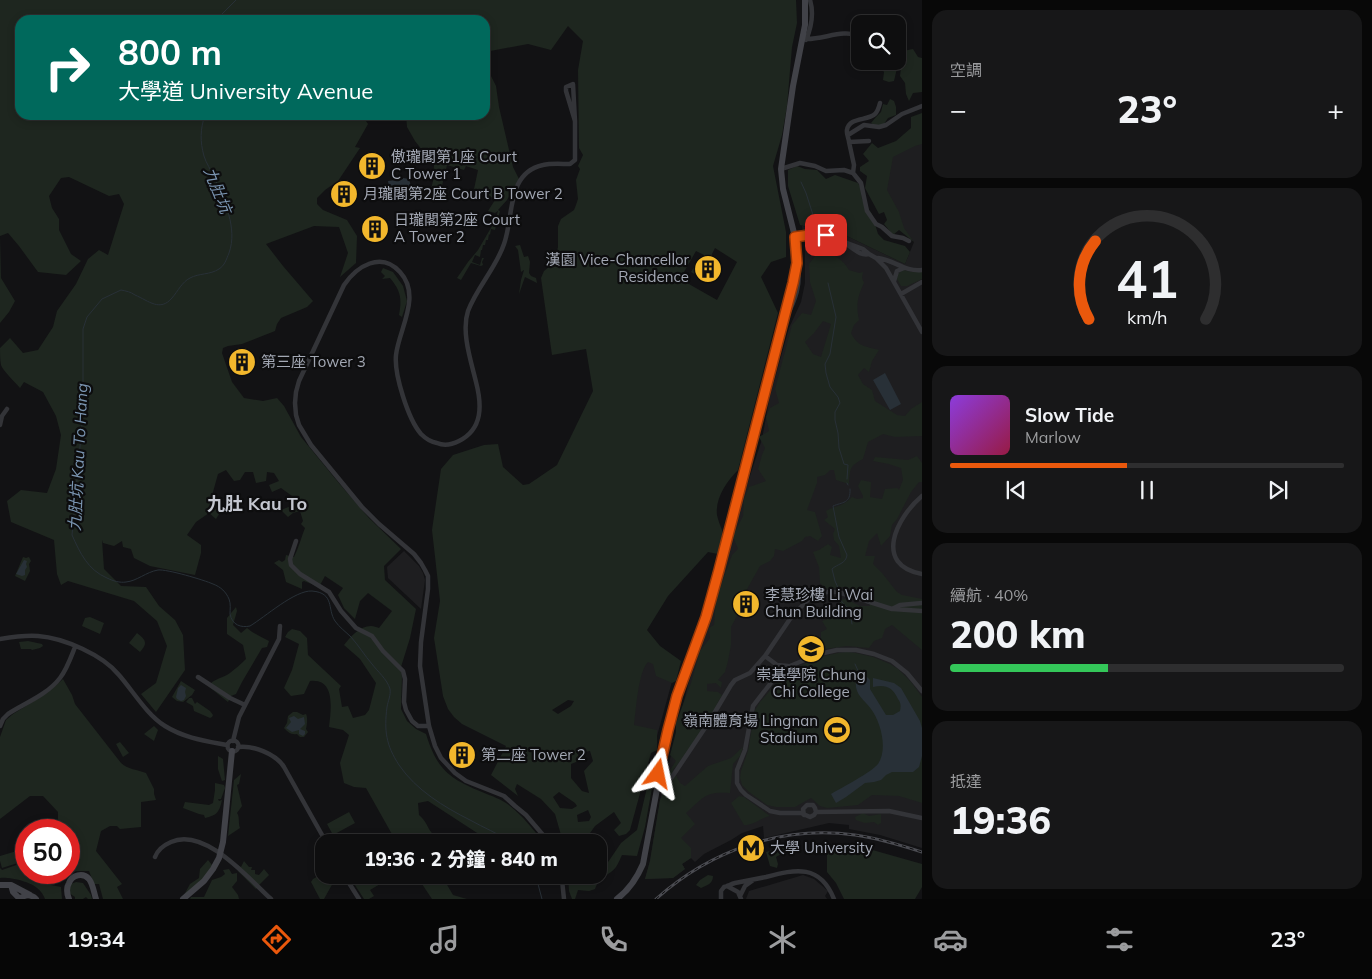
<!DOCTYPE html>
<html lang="zh-TW">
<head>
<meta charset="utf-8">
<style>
	body { margin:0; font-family:Mulish,"Noto Sans TC",sans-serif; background:#171718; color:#f1f3f6; height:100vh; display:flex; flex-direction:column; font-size:19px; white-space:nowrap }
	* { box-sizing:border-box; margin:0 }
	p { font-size:16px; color:#9b9c9e }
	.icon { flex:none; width:28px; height:28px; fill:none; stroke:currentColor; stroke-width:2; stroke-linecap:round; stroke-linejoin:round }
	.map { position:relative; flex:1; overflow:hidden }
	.side { display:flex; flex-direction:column; gap:10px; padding:10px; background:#080808; width:450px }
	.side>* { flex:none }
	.hud { position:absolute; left:15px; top:15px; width:475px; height:105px; border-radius:15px; box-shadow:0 2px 8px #0003,0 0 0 1px #2e2e2f; background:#00695c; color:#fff; overflow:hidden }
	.buttons { position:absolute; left:851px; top:15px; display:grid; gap:10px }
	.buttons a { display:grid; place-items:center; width:55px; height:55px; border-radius:10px; background:#0e0e0f; box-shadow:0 2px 8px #0003,0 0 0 1px #2e2e2f; font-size:25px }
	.speed { position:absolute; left:15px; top:819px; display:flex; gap:10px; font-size:25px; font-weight:700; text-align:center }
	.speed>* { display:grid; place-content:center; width:65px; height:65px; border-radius:50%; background:#0e0e0f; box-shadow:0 2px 8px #0003,0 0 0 1px #2e2e2f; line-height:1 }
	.speed .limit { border:8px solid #d22; background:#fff; color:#111 }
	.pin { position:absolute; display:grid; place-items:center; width:42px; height:42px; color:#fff; margin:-21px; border-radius:10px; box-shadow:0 2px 8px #0006 }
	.me { position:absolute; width:55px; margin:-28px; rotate:12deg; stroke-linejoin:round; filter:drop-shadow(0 0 4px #0008) }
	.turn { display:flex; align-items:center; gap:18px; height:105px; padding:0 20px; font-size:22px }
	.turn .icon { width:65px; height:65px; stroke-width:2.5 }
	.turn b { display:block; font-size:35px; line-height:42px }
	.big { font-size:38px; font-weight:800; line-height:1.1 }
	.side .card { flex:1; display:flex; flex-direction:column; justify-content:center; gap:8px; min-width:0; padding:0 18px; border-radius:15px; background:#171718 }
	.side .dial { align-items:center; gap:0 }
	.dial svg { height:130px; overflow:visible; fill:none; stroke:#2e2e2f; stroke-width:7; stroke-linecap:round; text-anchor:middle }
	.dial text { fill:#f1f3f6; stroke:none }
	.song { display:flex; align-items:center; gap:15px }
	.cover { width:60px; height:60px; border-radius:8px; background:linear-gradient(135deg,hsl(270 70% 55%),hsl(340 70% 35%)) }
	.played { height:5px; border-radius:2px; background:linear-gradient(90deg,#ea580c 45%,#2e2e2f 45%) }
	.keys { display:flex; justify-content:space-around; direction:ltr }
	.heat { display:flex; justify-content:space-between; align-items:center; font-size:28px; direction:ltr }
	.charge { height:8px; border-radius:4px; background:linear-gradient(90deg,#34c759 40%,#2e2e2f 0) }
	.trip { position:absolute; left:315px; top:834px; width:292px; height:50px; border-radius:15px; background:#0e0e0f; box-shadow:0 2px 8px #0003,0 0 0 1px #2e2e2f; font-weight:800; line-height:50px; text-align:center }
	.menu { display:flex; height:80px; justify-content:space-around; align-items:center; background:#060606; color:#9b9c9e }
	.menu .icon { width:35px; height:35px }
	.menu .selected { color:#ea580c }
	.menu b { font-size:22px; color:#f1f3f6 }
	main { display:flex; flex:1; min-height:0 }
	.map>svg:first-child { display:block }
</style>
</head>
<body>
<main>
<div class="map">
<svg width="922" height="899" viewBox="0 0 922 899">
	<rect width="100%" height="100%" fill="#121214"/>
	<!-- built -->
	<path fill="#1e1e20" d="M922,138V848L880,835L849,829V825L829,823L764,838L763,826L742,833L731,840L704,854L695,862L691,858L682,864L685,869L673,878L645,879L650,861L660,800L688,685L709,622L738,513L762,439L770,396L789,328L801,302L805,283V245L802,226L808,227L826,226L905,264L914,242L900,227L877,186L888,154Z
		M404,551L419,566L423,573L425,580L421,609L388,578L387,567Z
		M644,658L676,667L657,736L625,727Z
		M803,875L814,879L828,891L825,896L827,899H746L749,891Z"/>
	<!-- green -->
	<path fill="#1e261f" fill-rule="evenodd" d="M0,0H796L797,23L792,47L787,106L782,135L773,166L786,232V257L771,262L761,277L778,313L738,470C727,481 715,498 717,515C718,520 720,525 722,530C723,539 720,546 718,554L708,552L668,596L647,630L660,646L681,661L676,681L672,683L656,676L653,664L648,662C638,672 636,711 634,725L657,730V750L651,753L630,830L626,834L619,836L614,830L621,823L614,812L595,826L588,836L578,839L579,842H560L561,835L555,814L541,799L517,784L515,789L518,796L491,775L506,746L462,724L454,717L448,709L443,696L434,638L440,601L432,530L441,469L453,455L484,445L498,444L503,467L523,485L529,484L557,465L593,391L586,349L552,355L541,278L544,271L549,267L555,259L558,247V226L561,219L574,210L576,205L578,199L576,180L580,169L578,166L583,155L579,148L578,70L583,41L568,26L551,50L528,44L485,52V20H20V115H362L368,124L355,147L360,148L338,181L325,190L317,198V204L323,210L347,220L357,236L356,263L340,277L348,253L339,227L314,226L266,244L283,266L313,301L307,307L281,318L277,324L275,331L242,344L228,346L223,348L222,353L232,382L244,398L263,401L277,398L284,406L301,437L338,482L369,518L401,549L384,566L385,580L416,609L410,638L401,667L402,677L401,709L407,721L416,729L426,734C437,769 448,778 482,792C491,796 502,799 510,806C523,816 533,830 544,842H491L428,801L418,803L419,815C430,824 427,835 442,839V842H396L393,836L366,788L354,787L344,783L340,763L349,735L343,730L329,727C331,710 336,678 310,681L304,694L291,696L284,688L292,670L299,644L285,637L288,632L292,629L300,631L307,638L308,655L341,686L339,689L342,707L348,706L353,718L365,715L369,710L376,683L360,659L344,645C350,637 360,626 371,626C374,626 376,627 379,628L392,611L368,593L360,601L355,619L344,608L338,595L343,588L325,576L319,587L304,581L302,582V589L286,582L283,570L274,563L279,560L282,562L285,560L286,555L294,557C299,547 301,538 305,528L301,524L303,521L300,511L293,513L288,517L281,510L291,506L292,496L281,488L272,492L269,485L279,481L274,473L267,472L266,481L256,483L253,472H245L240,480L234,481L226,470L218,474L213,492L210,507L221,511L216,519L209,513L196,522L187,535L201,545V553L195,575L150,566L134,558L131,549L123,547L122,541L114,546L103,543L102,540L104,569L121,586L146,587L159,606L175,620L183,635L185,670L156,712L141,694L156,683L167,646L157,621L134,601L68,581L61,585L57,574L54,540L11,522L7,501L21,490L47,493L56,469L61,435L56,416L43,392L24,382L20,388C15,382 3,371 1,365C0,360 0,353 0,348L10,338L23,353L38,350L53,327L57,311L76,284L88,259L99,250L108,255L124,204L119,194L109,196L69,177L61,178L49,196L52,208L59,219V230L71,254L81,261L66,275L38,272L19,246L8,233L0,236L1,278L15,301L9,312L0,323ZM715,248L737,262L717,300L680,279L696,251L710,258ZM568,700L574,701L571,706L558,714L552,710ZM590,751L593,761L584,771L589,793L582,791L571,778V764L581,760L577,753ZM559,792L575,803L577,806L572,809L560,808L553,797ZM588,810L591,817L589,821L578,822L577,815Z
		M898,47L901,51L894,81L889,82L883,80L884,72L875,61H898Z
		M913,49L918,57L922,58V92L913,93L909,101L906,94L905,83L900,76L903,51Z
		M485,75L491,76L496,86L499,107L513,167L519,179L507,200L498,210L500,211L495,230L491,229L490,235L489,234L488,240H486L485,245H483L482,250H481L480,257L475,255L472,262L480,265L482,258H484L482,262L483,265L481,266L471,263L461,280L457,278L468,262L478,250L495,221L498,211L495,213L488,211L495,200L482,190L473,194L478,170L466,166L464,170L447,165L441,190L432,196L431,189L433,181L434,165L415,141L407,127L406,115H485Z
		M890,99L894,101L896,107V115L888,118L884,124L876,126L871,123L876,117L881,112L883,104L887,105Z
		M922,113V144L915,146L893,157L887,190L899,212L904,228L914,242L899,230L893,235L884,224L887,220L884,212L879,214L865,188L867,176L860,171V167L869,161L863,154L872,143L878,148L896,141L911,128V117Z
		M797,166L805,169L817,170L826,179L835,175L858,183L861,188L862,199L872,214L878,234L884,240L905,246L910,252L905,264L826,226L808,227L800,225L788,186V170Z
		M520,245L524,257L528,256L530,262L529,273L531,276L536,278L537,283L525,277L519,294L521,280L524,270L521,272L518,250L515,246Z
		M819,251C834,255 841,257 849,270L859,273L863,272L862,278L864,283C857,298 856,305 859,320L854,325L851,333C858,347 865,346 879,350L872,361L869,372L864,368L858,375L863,384L872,390L875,401L897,415L905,416L911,409L922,402V436L895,437L883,434L868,442L863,459C849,466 850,470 849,484L836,480L834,470H830L825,475L817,477V483L807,510L815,512L822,536L818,541L810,536L805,537L802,541L783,551L775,549L774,556L770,561L760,566L741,600L738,614L731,627V645L728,661L725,672L718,680L722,682L721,688L716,683L707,684V691L718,692L722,695L704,728L687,753L673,770L680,783L685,786L708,766L731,758L743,747L740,756L733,764L730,793C705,791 704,797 686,813L695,824L681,838L691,848V858L682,864L685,869L673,878L645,879L650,861L660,800L669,781L668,773L676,761L670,755L676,732V723L691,683L700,651L710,638L709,628L714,625L716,599L732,555L738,549L733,536L743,516L744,499L749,487L766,481L758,469L762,455L765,448L759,437L769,431L766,417L770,408L779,403L775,389L792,325L802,313L811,315L816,301L810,282L809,264ZM823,321L831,324L821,357L813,354L805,342L814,333Z
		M699,259L706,263L698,276L691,272Z
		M383,268L393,272L403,286L407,301L402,317L399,315C402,299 401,291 390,278L382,279L385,276L381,272Z
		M903,270L912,272H922V279L907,286H901L897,279L898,274Z
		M917,456L922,463V482H919L911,492L897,519L892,525L890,536L881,546L877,533L869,541L865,556H875L873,564L882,573L897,592L902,595L922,599V650L892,625L885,629L882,638L874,641L869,648L847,646L825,649L821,641V632L827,629L822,621L847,611L837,600L846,599L860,606H870L867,592L844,587L826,589L820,583L819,567L813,552L819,550L828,544L832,547L830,555L841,558L839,546L834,540L833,534L835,529L824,520L828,517L826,511C836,505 843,507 852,497L857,499L863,498V496L858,486L861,480L871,482L870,497L882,499L885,489L897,488L899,490L903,480L901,468L889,464L873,461L875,457L908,460Z
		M23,557L26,558L29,557L31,561L29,564L30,571L25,581L15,576Z
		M236,607L237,611L233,625L241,633L247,628C254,634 261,637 269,641L267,647L262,648L242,682L236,694L231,696L228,702L208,686C213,679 223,678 230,673C235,669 241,664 246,659L243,645L227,634V618Z
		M90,617L104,623L100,634L82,626L85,618Z
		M137,633C146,640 148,643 140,652L129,643Z
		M28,641L42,644L43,646L40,648L32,650L31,649H21L19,642Z
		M847,652L856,653L873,657L890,664L898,669L911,682L922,697V803L899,796L872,795L858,805L827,808L820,806L811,798L795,807H776L767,805L749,792L742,785L740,778L741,771L748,751L755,710L760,702L783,676L791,670L820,657L838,653Z
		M63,679L72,695L75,704L121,763C127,769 138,770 146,773L154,789V794L156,800L141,802V827L120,829L117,826H110L101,831L96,851L122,884L117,887L123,899H103L99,884H94L89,871H76L68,875L61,873L69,872V830H46V827L58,821V812L43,796H30L0,819V737L6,720L13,714L47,693Z
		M181,681L195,690L192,695L183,702L177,701L172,697Z
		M189,698H192L195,704L197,702L210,711L213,715L212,717L210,718L194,711L193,706L186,702Z
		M293,712H297L303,715L306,714C308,718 307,724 306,729L308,732L304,737H300L297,734C291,735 288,732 284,728L287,723L288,716Z
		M154,726L158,730L154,741L144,734Z
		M120,742L129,753L123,757L116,744Z
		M218,756L223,759L225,780L222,781L218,769Z
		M655,759L657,760L645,827L637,856L622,855C619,861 617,868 611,872C600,880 601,875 595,889L589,891L578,890L575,899H572L569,891L568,875H599V870L602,871L621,843L637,830L653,762Z
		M241,774L239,784L237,785L242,806L237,813C240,817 238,823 240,828L228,836L234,780Z
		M215,783L224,785L225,788L221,799H218L219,801L222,800C219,813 217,815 205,818L204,815L199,814L183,808L185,802L209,805L213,803L215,790Z
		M739,796L744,797L770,816C760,818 755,825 744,825L731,803Z
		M349,812L355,823L333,835L327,824Z
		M863,813L869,816L881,814V823L878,825L874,822L865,823L856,820L855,817Z
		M827,845L869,849L922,864V887L915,899H844L836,883L827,872Z
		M26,847V872L41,873L51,885L61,887L62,899H45C44,897 43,894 41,892C34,882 11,877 0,878V868L2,870L25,862L21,851Z
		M784,847H785L786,851L776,857L778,864L777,868L770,866L766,852L776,849L777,851Z
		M20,850L24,861L2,868L0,861V856Z
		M208,860L212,865L210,873L184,895L190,884L199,878L200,869Z
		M244,861L249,867H252L251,870H255V874L259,875L264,869L269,875L259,885L256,889L238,871L236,864L241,867Z
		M229,869L232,874L237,873V881L232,887L238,895L239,899H190L191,897H204L212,880L221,877L225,874L223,870Z
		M324,873V875H334L336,879L334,881L324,899H320L311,882L313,879Z
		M366,875H379L383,878L380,884L370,890L374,896L369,899H364L353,882Z
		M416,875H445L446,883L453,895L467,899H432Z
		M708,875L713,876C713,884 707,885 701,888L696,885L700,880Z
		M76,882L83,883L91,895L92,899H88L86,897L83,899H75V897L69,893L68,885Z"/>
	<!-- water -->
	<path fill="#283037" d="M403,178L409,179L411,186L407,189C401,185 399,184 393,188L394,191H392L389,188L388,181L403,179Z
		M885,373L901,404L890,410L873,380Z
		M24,560L27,561L26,564L27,567L25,570V575L22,576L16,574Z
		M860,675L866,676L870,680V689L886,715H893L900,711C901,706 901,703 898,699C893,687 885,684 873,687V678L894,683L901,688L920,721L922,728V756L919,767L913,772H892L886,775L881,780L874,782L865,783L846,797L836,803L831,794C841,788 872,772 878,764C888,750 881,722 871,709C863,698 854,695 856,679Z
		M181,685L186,688L185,692L186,696L184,700L181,701L177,699L176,697L178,688Z
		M294,716L298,719L304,717L305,724L300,729L305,731V734L303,736L299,734V730L292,732L286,728L291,722L289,718Z"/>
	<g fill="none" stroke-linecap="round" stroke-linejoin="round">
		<!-- stream -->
		<path stroke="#283037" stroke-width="1" d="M222,20V14L236,0
			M205,115C200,129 200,142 204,156C206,163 211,170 214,177C224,200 238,228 229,253C226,260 225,265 219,269C210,275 199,273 190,278C182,282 178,291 172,298C160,312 149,301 135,295C131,292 126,291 121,290L102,299L87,317L83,329V413L72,535C80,553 88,570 107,578C113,581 120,583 126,582C137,581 146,572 158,570C167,569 204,580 213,584C221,587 226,592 229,599C231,604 230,609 230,614C232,625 241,628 250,626C265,617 295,590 312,591C335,593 327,609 335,621C339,627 346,632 351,637C359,646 365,656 372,664C378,672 387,679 390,689C391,695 388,701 387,707C384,731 386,745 399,765C416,790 444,807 470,820C484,828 498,833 510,842
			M801,182L806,193L814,218
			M828,283L836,317L830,354L825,364L826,373L830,387L838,397L840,403L835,412V420L838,433L839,448L844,464L848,465L847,479
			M847,483L848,485
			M839,590L835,581L832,569C837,564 846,564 847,555L839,537L833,506C842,502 851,504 850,489
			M839,596C841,602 843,603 847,607C850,612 851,618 852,624
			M855,664L860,675
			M534,875V876
			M538,884L542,899"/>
		<!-- street -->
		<path stroke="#333438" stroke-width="4.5" d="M807,39C825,39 843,29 860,36
			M806,40C811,28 814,13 810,0
			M848,135L864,125L879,127L886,125L902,114L922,106
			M849,142C849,139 846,133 847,130C849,117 867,121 875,114C878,111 879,107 880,103
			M781,169L800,163L815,166L826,171L844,170L853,173L861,183L867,211L876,224L882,227L892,236L903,238L909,241
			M853,173L854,165L849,142L869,141
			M795,237L816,234L826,235L863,249L869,254L876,258L886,268L922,332
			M849,246C855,250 861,256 869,254
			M878,258C894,260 905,272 922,270
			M894,281L897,271L904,268
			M901,294L922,282
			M787,316C795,300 801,285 798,267
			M0,425L2,416L7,409
			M922,496C896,518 873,565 922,574
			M296,541L290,559L291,565L300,574L329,592L341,611L356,628L372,636L383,651L403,671L405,679L404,702L406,710L412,721L418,726H429
			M893,609L922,611
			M0,639C12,637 26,635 38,636C64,638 103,655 119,675C133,691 147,715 165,726C184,738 206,741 227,745
			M765,656L777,665L788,666
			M198,677L230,698L245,705
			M922,691L907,673L892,661L874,654L856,650H837L819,654L790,666L777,675L753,706L745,750L737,770V783L741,790L746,795L770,811L780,813H801L810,817L814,815L816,812L889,811L922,818
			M0,726L3,719L8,714C25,703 47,695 60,678C67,669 71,657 75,647
			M227.5 746a5.5 5.5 0 1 1 11 0a5.5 5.5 0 1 1-11 0Z
			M233,741L239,717L279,639L280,626
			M238,747C253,745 276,754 284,767L326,842
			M657,784L668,786L670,780L709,722L731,685L735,680L750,673L765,656L792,616L809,599L815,595L826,592H838L892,609L900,605L922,603
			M804,815L803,809L807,805H813L815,808L816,812
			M549,842L526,815L515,806L504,796L466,781L455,773L441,758L435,746L429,726L420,666L421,642L428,589V576L425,570L421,563L414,554L379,524L362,507L311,445L299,425L296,415L295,403L296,392L299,381L344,285C357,266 381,251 400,272C422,296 399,329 396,355C394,374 408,419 421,434C425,438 431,442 437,443C444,446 451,445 459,441C483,429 482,405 476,382C471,361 461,332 468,311C477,287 496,268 504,244C514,217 506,173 543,165C551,163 561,164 570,164L575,160V121L573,84L566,87V91L575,121
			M155,857C158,849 164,845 171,842C205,827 248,878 271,899
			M344,875L359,899
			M563,875L562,880L564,899
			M727,886L738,892L741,899
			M740,896L745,886L752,881
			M721,899V891L724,887C728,886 731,884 735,883C745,881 756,879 766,877C796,869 820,864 834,899"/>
		<!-- secondary -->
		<path stroke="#414248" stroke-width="6" d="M0,885H11L30,895
			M11,885L13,892L20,899
			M20,899C25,894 31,894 36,899
			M69,899C67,894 66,888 69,883C72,875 83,872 89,879C93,884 94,893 96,899
			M183,899L204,881L213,869L219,858L223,842L232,751
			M617,899C629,890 637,878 643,864L668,730L677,696L706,617L793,283L797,263V250L795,237L783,189L781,169L793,86L805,25V0"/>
		<!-- rail casing -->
		<g stroke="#4a4b51" stroke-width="3">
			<path id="rail" d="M656,899C711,850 782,825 855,835C878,838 900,845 922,852"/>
		</g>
		<!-- rail -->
		<use href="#rail" stroke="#0d0d0e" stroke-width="1" stroke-dasharray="4" stroke-linecap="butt"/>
	</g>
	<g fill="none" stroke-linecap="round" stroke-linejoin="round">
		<!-- route casing -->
		<g stroke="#983908" stroke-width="12">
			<path id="route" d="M658,774L668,730L677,696L706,617L719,570L793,283L797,263L795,237L816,234L826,235"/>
		</g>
		<!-- route -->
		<use href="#route" stroke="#ea580c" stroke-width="9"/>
	</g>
	<!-- icons -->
	<defs>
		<g id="building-disc" transform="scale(1.4375)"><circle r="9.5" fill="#f2b72c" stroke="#0d0d0e"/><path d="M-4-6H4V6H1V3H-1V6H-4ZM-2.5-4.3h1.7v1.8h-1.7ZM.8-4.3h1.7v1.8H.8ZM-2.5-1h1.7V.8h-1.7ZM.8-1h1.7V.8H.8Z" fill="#111"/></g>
		<g id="university-disc" transform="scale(1.4375)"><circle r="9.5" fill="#f2b72c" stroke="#0d0d0e"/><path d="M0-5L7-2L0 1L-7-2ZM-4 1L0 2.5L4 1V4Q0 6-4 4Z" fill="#111"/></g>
		<g id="stadium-disc" transform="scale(1.4375)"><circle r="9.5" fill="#f2b72c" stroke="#0d0d0e"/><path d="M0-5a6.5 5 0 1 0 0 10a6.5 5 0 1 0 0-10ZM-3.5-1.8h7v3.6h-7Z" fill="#111"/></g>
		<g id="metro-disc" transform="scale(1.4375)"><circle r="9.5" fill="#f2b72c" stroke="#0d0d0e"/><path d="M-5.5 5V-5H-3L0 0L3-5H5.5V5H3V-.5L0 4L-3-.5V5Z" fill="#111"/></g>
	</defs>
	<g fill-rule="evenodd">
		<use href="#building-disc" x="372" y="166"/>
		<use href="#building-disc" x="344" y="194"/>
		<use href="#building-disc" x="375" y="229"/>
		<use href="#building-disc" x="708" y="269"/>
		<use href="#building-disc" x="242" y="362"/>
		<use href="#building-disc" x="746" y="604"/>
		<use href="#university-disc" x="811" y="649"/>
		<use href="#stadium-disc" x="837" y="730"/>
		<use href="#building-disc" x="462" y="755"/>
		<use href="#metro-disc" x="751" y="848"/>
	</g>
	<g text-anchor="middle" stroke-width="4.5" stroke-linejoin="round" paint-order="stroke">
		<!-- poi labels -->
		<g font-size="15" fill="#a3a8b4" stroke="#0d0d0e" text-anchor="start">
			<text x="391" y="162">傲瓏閣第1座 Court<tspan x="391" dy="17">C Tower 1</tspan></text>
			<text x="363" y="199">月瓏閣第2座 Court B Tower 2</text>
			<text x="394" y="225">日瓏閣第2座 Court<tspan x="394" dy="17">A Tower 2</tspan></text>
			<text x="689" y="265" text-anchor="end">漢園 Vice-Chancellor<tspan x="689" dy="17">Residence</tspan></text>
			<text x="261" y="367">第三座 Tower 3</text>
			<text x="765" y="600">李慧珍樓 Li Wai<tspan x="765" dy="17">Chun Building</tspan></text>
			<text x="811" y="680" text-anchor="middle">崇基學院 Chung<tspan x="811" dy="17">Chi College</tspan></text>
			<text x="818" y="726" text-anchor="end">嶺南體育場 Lingnan<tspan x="818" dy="17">Stadium</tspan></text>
			<text x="481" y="760">第二座 Tower 2</text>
			<text x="770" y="853">大學 University</text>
		</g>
		<!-- water labels -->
		<g font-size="16" font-style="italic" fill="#7a94b0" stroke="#0d0d0e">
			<text transform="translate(218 190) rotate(68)" y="6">九肚坑</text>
			<text transform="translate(78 457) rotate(-87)" y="6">九肚坑 Kau To Hang</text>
		</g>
		<!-- quarter labels -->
		<g font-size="18" font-weight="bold" fill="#c4c7d0" stroke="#0d0d0e">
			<text x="257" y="510">九肚 Kau To</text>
		</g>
	</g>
</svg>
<div class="buttons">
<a><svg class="icon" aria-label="search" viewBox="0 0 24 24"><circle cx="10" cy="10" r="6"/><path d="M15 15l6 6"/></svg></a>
</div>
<div class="speed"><div class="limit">50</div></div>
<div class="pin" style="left:826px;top:235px;background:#d93025"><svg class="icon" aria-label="arrive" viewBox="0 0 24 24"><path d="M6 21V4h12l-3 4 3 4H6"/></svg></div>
<svg class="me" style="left:658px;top:774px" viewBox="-20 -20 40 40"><path d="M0-17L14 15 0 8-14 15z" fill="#ea580c" stroke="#fff" stroke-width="4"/></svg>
<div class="trip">19:36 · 2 分鐘 · 840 m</div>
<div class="hud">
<div class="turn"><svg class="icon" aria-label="right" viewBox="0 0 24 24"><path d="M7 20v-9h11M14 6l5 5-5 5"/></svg><div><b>800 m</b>大學道 University Avenue</div></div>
</div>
</div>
<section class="side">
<div class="card"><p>空調</p>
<div class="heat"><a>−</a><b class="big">23°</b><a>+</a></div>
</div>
<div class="card dial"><svg viewBox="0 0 100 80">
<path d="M14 69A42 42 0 1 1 86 69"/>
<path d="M14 69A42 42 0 0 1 18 21" stroke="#ea580c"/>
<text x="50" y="56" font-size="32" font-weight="700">41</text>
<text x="50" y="72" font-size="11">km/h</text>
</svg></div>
<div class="card">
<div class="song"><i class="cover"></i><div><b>Slow Tide</b><p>Marlow</p></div></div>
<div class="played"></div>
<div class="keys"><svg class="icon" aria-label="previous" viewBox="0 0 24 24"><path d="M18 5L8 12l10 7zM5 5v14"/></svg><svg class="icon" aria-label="pause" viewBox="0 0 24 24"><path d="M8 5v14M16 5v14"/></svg><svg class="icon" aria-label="next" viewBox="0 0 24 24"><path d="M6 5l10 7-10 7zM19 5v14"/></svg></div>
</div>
<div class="card"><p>續航 · 40%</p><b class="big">200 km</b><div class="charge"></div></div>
<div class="card"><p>抵達</p><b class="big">19:36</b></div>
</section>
</main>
<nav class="menu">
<b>19:34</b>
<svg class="icon selected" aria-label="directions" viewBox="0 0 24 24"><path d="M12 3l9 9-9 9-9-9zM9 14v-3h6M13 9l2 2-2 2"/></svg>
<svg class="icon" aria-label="music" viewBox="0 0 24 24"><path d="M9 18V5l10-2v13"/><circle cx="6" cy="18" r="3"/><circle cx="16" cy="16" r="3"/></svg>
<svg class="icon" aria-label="phone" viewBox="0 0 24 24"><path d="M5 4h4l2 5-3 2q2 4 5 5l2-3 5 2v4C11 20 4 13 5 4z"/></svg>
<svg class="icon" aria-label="climate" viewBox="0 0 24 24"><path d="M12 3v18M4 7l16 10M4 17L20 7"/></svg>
<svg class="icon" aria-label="car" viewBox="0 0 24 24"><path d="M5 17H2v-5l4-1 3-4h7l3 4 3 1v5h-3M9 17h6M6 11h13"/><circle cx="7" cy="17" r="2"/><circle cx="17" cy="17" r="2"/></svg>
<svg class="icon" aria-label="filters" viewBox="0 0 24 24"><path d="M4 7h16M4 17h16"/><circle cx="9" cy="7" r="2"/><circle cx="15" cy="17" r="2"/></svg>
<b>23°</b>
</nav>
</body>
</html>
